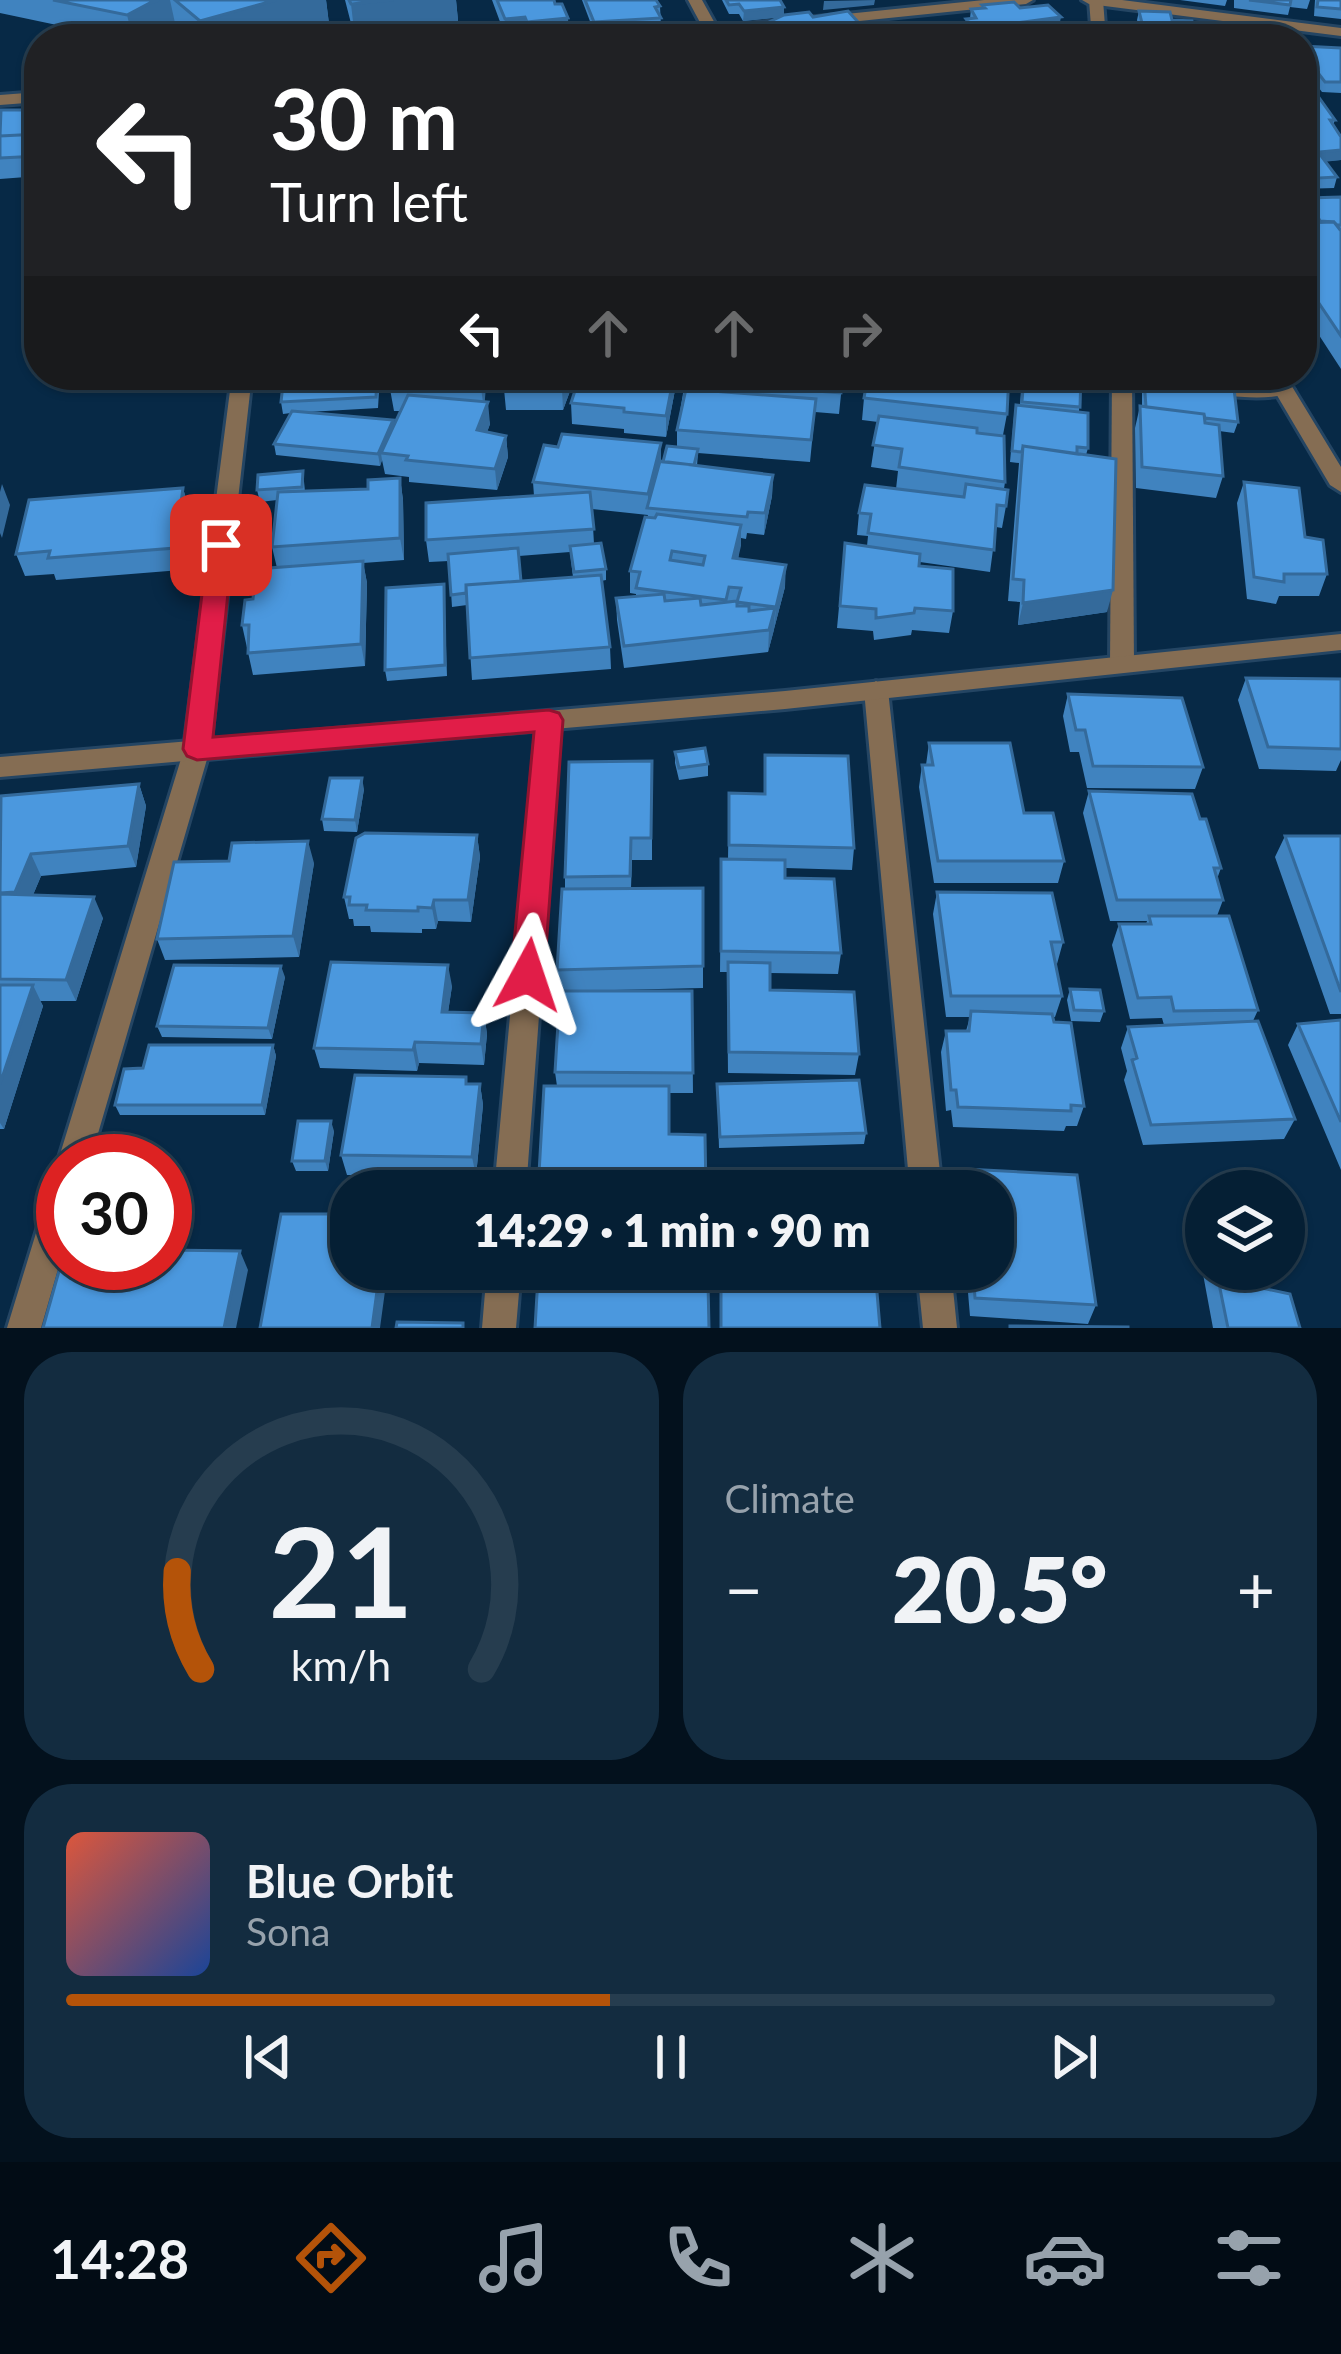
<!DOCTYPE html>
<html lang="en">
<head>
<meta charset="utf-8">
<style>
	body { margin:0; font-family:Lato,sans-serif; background:#132c40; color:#f1f3f6; height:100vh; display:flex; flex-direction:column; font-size:45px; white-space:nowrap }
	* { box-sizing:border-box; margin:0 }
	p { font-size:39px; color:#97a2ac }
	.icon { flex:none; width:66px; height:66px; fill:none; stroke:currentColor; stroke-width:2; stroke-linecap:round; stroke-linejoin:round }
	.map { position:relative; height:1328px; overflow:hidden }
	.sheet { display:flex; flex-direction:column; gap:24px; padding:24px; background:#03111d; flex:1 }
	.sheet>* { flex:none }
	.hud { position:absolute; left:24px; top:24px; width:1293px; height:366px; border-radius:48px; box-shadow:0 3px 9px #0004,0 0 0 3px #263d4f; background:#202124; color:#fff; overflow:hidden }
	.controls { position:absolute; left:1185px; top:1170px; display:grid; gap:24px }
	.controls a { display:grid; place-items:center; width:120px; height:120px; border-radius:50%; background:#051f34; box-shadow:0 3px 9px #0004,0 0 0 3px #263d4f; font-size:60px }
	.speed { position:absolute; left:36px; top:1134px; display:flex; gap:24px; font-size:60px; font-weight:700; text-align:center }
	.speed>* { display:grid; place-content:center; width:156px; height:156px; border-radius:50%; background:#051f34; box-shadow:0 3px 9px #0004,0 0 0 3px #263d4f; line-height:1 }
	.speed .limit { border:18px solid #d22; background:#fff; color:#111 }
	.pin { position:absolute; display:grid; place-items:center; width:102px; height:102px; color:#fff; margin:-51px; border-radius:24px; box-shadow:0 6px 18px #0006 }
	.me { position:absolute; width:132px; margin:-66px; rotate:5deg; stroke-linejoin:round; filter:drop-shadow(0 0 9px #0008) }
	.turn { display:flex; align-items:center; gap:42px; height:252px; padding:0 48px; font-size:54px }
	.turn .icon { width:156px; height:156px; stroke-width:2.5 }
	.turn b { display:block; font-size:84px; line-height:102px }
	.lanes { display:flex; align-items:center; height:114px; padding:0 48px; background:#0003; justify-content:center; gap:60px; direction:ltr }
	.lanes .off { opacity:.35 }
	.big { font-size:90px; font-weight:800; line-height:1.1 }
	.sheet .card { flex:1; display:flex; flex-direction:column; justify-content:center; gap:18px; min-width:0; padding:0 42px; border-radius:48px; background:#132c40 }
	.sheet .dial { align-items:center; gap:0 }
	.dial svg { height:312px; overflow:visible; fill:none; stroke:#263d4f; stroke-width:7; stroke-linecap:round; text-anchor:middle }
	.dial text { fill:#f1f3f6; stroke:none }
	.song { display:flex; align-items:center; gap:36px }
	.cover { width:144px; height:144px; border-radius:18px; background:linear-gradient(135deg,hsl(10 70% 55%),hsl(220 70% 35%)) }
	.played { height:12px; border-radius:6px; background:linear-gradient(90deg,#b45309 45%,#263d4f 45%) }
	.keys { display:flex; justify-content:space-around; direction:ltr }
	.heat { display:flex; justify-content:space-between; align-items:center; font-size:66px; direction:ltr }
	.sheet .tiles { flex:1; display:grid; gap:24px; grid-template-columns:1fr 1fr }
	.card:last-child { grid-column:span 2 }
	.trip { position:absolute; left:330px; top:1170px; width:684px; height:120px; border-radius:48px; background:#051f34; box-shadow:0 3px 9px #0004,0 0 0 3px #263d4f; font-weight:800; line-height:120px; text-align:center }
	.dock { display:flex; height:192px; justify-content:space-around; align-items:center; background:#020c15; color:#97a2ac }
	.dock .icon { width:84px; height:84px }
	.dock .current { color:#b45309 }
	.dock b { font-size:54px; color:#f1f3f6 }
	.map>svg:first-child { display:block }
</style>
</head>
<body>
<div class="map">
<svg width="1341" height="1328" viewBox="0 0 1341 1328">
	<rect width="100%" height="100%" fill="#072946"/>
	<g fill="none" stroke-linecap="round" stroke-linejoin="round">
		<!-- service casing -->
		<g stroke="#244563" stroke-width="6">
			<path id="service" d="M1112,375H1132L1134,665L1122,673L1110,665Z"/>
		</g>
		<!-- minor casing -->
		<g stroke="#244563" stroke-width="6">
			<path id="minor" d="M688,0H702L717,27L984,0H1033L1026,4L683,39H633L640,35L703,28Z
				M1082,0H1122L1341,28V36L1089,4Z
				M39,92V102L0,105V95Z
				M232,375H252L210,749L90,1161H63V1171L58,1161L184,749Z
				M1122,375C1159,375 1192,382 1228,384C1249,385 1277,378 1294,390C1268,409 1166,386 1132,381Z
				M876,681L888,690L942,1191H910L864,690Z
				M549,711L558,714L561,720L526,1191H494L537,720L540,714Z
				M63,1182V1252L41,1328H7L47,1197L52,1186Z
				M487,1269H521L516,1328H482Z
				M917,1269H951L957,1328H923Z"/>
		</g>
		<!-- tertiary casing -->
		<g stroke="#244563" stroke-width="6">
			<path id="tertiary" d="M1089,0H1103L1106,39H1092Z
				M1265,375H1285L1341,467V492L1330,485Z
				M1341,634V650L785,709L0,777V757L785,691Z"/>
		</g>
		<!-- service -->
		<use href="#service" fill="#856d53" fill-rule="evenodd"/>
		<!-- minor -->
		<use href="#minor" fill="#856d53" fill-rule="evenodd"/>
		<!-- tertiary -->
		<use href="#tertiary" fill="#856d53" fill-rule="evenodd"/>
	</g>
	<!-- wall -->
	<path fill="#4083bf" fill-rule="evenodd" d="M0,0H326L329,24L276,39H186L177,32L175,23L156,28L137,39H123L0,13Z
		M345,0H456L459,31L380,39H355Z
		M492,0H554L569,37L544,39H527L526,36L506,38Z
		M582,0H656L660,6L661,27L594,32Z
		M722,0H780L784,15L813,17L858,39H768L769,22L780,17L743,21L739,14H729Z
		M1180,0H1227L1225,6Z
		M1234,0H1310L1307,9L1290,7L1288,15L1234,8Z
		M1315,0H1341V19L1314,16Z
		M982,5L1020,8L1059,27L1046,28L1058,39H973L965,28L966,19L970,18L971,9L981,8Z
		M1139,11L1172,20L1195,32L1197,25L1254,39H1141L1137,20Z
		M913,23L966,39H917L912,33Z
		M1302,46L1341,48V93L1322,92L1302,66Z
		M1302,92L1335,120L1333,125L1341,137V160L1326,161L1337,177L1334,188L1302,189Z
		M39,110V176L0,179V113Z
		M1341,197V369L1302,309V223H1312L1305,208L1308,198Z
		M284,375H380L378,408L308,412L393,420L394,425L400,411H394L390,389L393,375H487L484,402L490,424L487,432L506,436L508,457L497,490L409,482V477L385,474L382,460L380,466L276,455L274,444L291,413L283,414L281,402Z
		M576,375L563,410H506L504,389Z
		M686,375H707L705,390L711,391V383L843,375L839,414L815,412L810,462L698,453L697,466L773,475L772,496L764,535L747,533L746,539L741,538L738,559L785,587L768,652L624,668L617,620L616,598L636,596V594L630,593V571L648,515L592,509L594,544L606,569V580L601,581L610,647L611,669L472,680L467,605L452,607L449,561L429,562L426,540L534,496L533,482L661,462L677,447V430ZM570,552L573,577L521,581L519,556Z
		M1022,375H1081L1079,412L1088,448L1086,455L1107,612L1018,625L1020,602L1008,601L1019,463L1010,462L1014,416L1016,405H1020Z
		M1144,379L1238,422L1234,433L1219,431L1223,476L1216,498L1136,488L1135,428L1140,406L1142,407V391Z
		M675,390L666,437L624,433V429L572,424L571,403Z
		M864,398L1007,414L1003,435L1005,482L1004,489L1006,506L1002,528L996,527L990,572L920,562L919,566L953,611L949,633L912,630L911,635L874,640L873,631L837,628L845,543L867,546L868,536L857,535L859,513L896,489L898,471L871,467L878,422L862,420Z
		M303,471L305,492L368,489L400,478L403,500L404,560L363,563L367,583L365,666L253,675L242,625L253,599L277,568L272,547L277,500L260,502L257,490Z
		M1244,482L1305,537L1327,574L1319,596H1279L1276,604L1247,599L1237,503Z
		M183,488L189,510L181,570L56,580L54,574L25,576L16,554Z
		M444,584L447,676L387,681L385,670Z
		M1246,678L1341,679V760L1336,771L1259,769L1238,700Z
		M1068,694L1203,767L1195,789L1087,788L1079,752H1070L1063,716Z
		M929,743L1024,813L1064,861L1058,883H934L919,787L922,765H926Z
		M675,752L708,764V776L679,780L675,763Z
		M765,755L854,848L852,870L785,868V878L841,953L838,974L770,973V990L859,1054L855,1075L728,1073L727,972H720L721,859H728L729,793L764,794Z
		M652,761V860H632L631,888H703V988L571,991H692L693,1093H669V1134L706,1191L557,1086L555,1072L560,991L557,970L565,889V877Z
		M139,784L146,806L136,867L41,876L33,895L103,918L76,1001H40L43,1006L4,1129H0V799Z
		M364,789L357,832L324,831L322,819Z
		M1089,791L1200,819L1221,868L1217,879L1223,900L1217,916L1258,1010L1253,1021L1295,1119L1284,1139L1143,1145L1124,1080L1127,1071L1121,1048L1128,1027L1164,1025L1162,1018L1130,1019L1112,945L1119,924H1146L1147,921H1110L1083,813Z
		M477,835L480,857L471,922L438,921L436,929H422V933L371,932L370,926H354L353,919H349L344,897Z
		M1285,836H1341V1014H1330L1275,857Z
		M314,863L299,957L165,960L157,939Z
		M937,892L1063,942L1057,964L1055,963L1062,996L1055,1017H1053L1084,1106L1077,1126H1066L1064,1131L953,1127L951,1110L946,1111L941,1052L946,1031H966L970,1017H946L933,914Z
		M285,977L272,1039L162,1037L157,1026Z
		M452,986L448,1012L484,1013L487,1034L484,1065L419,1063L417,1071L320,1068L314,1048Z
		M1070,989L1104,1011L1100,1022L1071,1021L1067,1000Z
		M1341,1020V1170L1288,1045L1298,1024Z
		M273,1045L276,1056L265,1115H120L115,1105Z
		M480,1084L483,1105L476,1176L347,1175L341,1155Z
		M717,1084L866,1133L864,1144L719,1148Z
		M334,1131L328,1171H296L292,1161Z
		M965,1169L1077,1175L1096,1305L1088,1324L970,1316L966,1269H993V1191H959Z
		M1206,1268L1252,1269L1257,1287L1300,1328H1213L1203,1274Z"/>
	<!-- shaded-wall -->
	<path fill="#346a9b" d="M159,0H170L175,23L156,28L137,39H133L127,15L150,3Z
		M276,0H326L329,24L276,39H204L200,21Z
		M393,0H456L459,31L380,39H355L351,4Z
		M875,0L874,5L823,10L824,1Z
		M784,7V17L743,21L744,11Z
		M525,17L526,36L506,38L505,19Z
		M1061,17L1059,27L1014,33L1016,23Z
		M568,18L569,37L528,39L527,22Z
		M858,22L857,39L846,24Z
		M1341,150V160L1306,164L1309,153Z
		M483,375H487L484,410L481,388Z
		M567,375H576L563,410L562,389Z
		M674,375L675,390L666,437V416Z
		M488,402L490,424L480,452L477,430Z
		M393,420L395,432L381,453L382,460L380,466L378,454Z
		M506,436L508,457L497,490L495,469Z
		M661,443V464L648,508V494Z
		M773,475L772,496L764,535L765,513Z
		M400,478L403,500L404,560L400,538Z
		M2,484L10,505L2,538L0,533V492Z
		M183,488L189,510L181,570L175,548Z
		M741,525V546L733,580V558Z
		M363,561L367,583L365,666L361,644Z
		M786,565L785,587L774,629L776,607Z
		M1113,590L1107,612L1018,625L1023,603Z
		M775,608L774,630L768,652L769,630Z
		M362,778L364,789L357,832L355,820Z
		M139,784L146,806L136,867L128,846Z
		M477,835L480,857L471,922L468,900Z
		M308,841L314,863L299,957L293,936Z
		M31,854L41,876L25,914L15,892Z
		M94,897L103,918L76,1001L66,980Z
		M434,900L438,921L436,929L432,908Z
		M448,965L452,986L445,1033L442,1012Z
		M281,966L285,977L272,1039L268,1028Z
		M33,985L43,1006L4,1129L0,1123V1084Z
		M484,1013L487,1034L484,1065L481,1044Z
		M415,1042L419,1063L417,1071L413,1050Z
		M273,1045L276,1056L265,1115L262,1105Z
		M480,1084L483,1105L476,1176L472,1157Z
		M331,1121L334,1131L328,1171L325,1161Z
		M240,1251L248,1270L236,1328H224Z
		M380,1269H388L380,1328H372Z"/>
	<!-- building -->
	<path fill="#4b98de" stroke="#346a9b" stroke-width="3" fill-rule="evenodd" d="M53,0H159L150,3L127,15Z
		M175,0H276L200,21Z
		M349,0H393L351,4Z
		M497,0H554L555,4H562L568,18L527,22L525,17L505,19Z
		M585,0H656L660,6L655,7L661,18L594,22Z
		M726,0H780L784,7L744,11L739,4L729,5Z
		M1249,0H1291L1290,5Z
		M1318,0H1341V9L1317,7Z
		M1014,2L1020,8L1048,5L1061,17L1016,23L1022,31L1046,28L1058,39H982L966,19L976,18L971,9L985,8L982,5Z
		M848,11L858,22L846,24L858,39H793L789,34L779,35L769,22L784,15L809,12L813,17Z
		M1139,11L1170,12L1172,20L1192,21L1197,39H1146Z
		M913,23H953L966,39H926Z
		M1197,25L1247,26L1254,39H1201Z
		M717,32L720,38L736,37L738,39H661L660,37Z
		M1288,35L1290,39H1258L1257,37Z
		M1302,46L1341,48V82H1325L1302,52Z
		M1302,92H1315L1335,120H1330L1341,137V150L1309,153H1319L1337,177L1302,179Z
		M1,110H39V134L0,136Z
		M39,134V156L0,158V136Z
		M1341,197V225H1337L1334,222L1320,221L1308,198Z
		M1334,222L1341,231V336L1302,278V223Z
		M284,375H377L376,397L281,402Z
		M393,375H483L481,388L390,389Z
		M510,375H567L562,389H504Z
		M580,375H674L666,416L624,412V408L571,403Z
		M686,375H706L704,388L684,387Z
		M713,375H843L841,393L711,383Z
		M868,375H1009L1007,414L864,398Z
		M1024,375H1081L1080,407L1022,402Z
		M1144,379L1234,389L1238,422L1205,418L1204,414L1146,407Z
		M686,389L816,399L811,440L677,430Z
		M408,395L488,402L477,430L506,436L495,469L406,460L408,456L381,453Z
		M1016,405L1088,413V448L1077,447V454L1023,446L1022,452L1012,451Z
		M1140,406L1204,414L1205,423L1219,425L1223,476L1142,467Z
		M292,411L393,420L378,454L274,444Z
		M879,416L977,428V433L1004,436L1005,482L899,467L902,449L873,445Z
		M562,434L661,443L648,494L533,482L544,445L558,447Z
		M667,446L698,449L694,465L663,462Z
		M1023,446L1116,459L1113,590L1023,603L1024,580L1013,579Z
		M660,461L773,475L765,513L748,512L747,517L647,508Z
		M303,471L302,487L257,490L258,475Z
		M400,478V538L272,547L278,492L368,489V480Z
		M1244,482L1299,488L1305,537L1323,540L1327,574H1284V582L1254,577Z
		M966,484L1008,490L1006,506L997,505L994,550L868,533L871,514L859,513L865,485L964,497Z
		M183,488L175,548L48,558L50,551L16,554L29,500Z
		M590,492L594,529L426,540V503Z
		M657,514L741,525L733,558L786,565L776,607L737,602L741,588L729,587L726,600L636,588L640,572L630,571L645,517L655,518ZM672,551L705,556L703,565L670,560Z
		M601,543L606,569L574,572L570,546Z
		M845,543L920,554L919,566L953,569V611L915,608L914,613L876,618V609L840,606Z
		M518,548L521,581L466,585V593L451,595L448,554Z
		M363,561L361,644L248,653L249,625H242L245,600L253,599L256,569Z
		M601,575L610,647L470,658L466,585Z
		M444,584L445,665L385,670L386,588Z
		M664,594L665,601L700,598L701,605L737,601V606H749V611L775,608L769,630L624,646L616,598Z
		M1246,678L1341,679V749L1268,747Z
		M1068,694L1182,698L1203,767L1093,766L1085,730H1076Z
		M929,743H1010L1024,813H1053L1064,861H938L922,765H933Z
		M705,748L708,764L679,768L675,752Z
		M765,755L848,756L854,848L729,845V793L765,794Z
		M652,761L651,838H631L630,876L565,877L569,762Z
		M330,778H362L355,820L322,819Z
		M139,784L128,846L31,854L15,892L0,893L1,796Z
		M1089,791L1192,794L1200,819H1206L1221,868H1214L1223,900H1117Z
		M365,833L477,835L468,900H434L432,908L418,907V911L366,910L367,905H349L350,897H344L356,838Z
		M1285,836H1341V992Z
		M308,841L293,936L157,939L174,862L229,861L232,843Z
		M721,859L785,860V878L834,879L841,953L721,951Z
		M703,888V966L557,970L562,889Z
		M937,892L1052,893L1063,942H1051L1062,996H951Z
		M0,894L94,897L66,980L0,979Z
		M1149,916H1229L1258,1010L1174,1011L1171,997L1138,998L1119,924H1151Z
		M331,962L448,965L442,1012L484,1013L481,1044L415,1042L413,1050L314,1048Z
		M728,962L770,963V990L854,992L859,1054L729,1052Z
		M174,965L281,966L268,1028L157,1026Z
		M0,985H33L0,1084Z
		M1070,989L1100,990L1104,1011L1074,1010Z
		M560,991H692L693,1073L555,1072Z
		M971,1011L1052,1014L1054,1022L1071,1023L1084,1106L1071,1105V1111L958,1107L956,1090H951L946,1031H969Z
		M1341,1020V1122L1298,1024Z
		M1258,1021L1295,1119L1151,1125L1132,1060L1137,1058L1128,1027Z
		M149,1045H273L262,1105H115L124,1069L143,1068Z
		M355,1075L466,1077V1084H480L472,1157L341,1155Z
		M859,1080L866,1133L720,1137L717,1084Z
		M544,1086H669V1134L705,1135L706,1191H538Z
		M298,1121H331L325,1161H292Z
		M965,1169L1077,1175L1096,1305L975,1298L973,1269H993V1191H966Z
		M281,1214H351V1269H380L372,1328H260Z
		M165,1250L240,1251L224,1328H43L63,1257V1263H165Z
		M549,1269H693L692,1283H708L709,1328H535L538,1277H548Z
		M721,1269H875L880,1328H721Z
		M1216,1269H1252L1257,1287L1290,1294L1300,1328H1228Z
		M397,1322L463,1323V1328H396Z
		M1010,1326L1128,1327V1328H1010Z"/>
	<!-- route -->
	<path fill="#e11d48" stroke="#92132f" stroke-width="3" d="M221,537L233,545L213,737L549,710L559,713L563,720L544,975L539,984L528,988L516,984L511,975L534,732L197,760L187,756L183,749L208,545Z"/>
</svg>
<div class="controls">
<a><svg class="icon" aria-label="layers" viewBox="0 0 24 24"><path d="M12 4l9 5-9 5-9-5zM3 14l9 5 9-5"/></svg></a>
</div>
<div class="speed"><div class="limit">30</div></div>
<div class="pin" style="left:221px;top:545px;background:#d93025"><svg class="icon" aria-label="arrive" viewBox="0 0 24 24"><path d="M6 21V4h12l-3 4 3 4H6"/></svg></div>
<svg class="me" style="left:528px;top:975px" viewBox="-20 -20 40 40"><path d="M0-17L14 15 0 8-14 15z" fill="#e11d48" stroke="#fff" stroke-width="4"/></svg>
<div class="trip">14:29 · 1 min · 90 m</div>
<div class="hud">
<div class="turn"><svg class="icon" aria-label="left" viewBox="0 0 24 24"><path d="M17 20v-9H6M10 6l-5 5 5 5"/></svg><div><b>30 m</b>Turn left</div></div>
<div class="lanes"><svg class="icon" aria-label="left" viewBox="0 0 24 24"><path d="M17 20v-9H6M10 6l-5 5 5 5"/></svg><svg class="icon off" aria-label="ahead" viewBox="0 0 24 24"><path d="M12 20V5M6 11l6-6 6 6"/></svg><svg class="icon off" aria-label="ahead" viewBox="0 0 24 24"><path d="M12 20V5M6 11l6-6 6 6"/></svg><svg class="icon off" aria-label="right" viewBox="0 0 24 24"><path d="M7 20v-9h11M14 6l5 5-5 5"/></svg></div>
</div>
</div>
<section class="sheet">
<div class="tiles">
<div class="card dial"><svg viewBox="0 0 100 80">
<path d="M14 69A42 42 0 1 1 86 69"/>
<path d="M14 69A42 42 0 0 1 8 44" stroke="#b45309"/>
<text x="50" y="56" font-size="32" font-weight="700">21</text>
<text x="50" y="72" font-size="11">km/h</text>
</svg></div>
<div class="card"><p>Climate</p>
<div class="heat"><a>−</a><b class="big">20.5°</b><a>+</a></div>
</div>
<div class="card">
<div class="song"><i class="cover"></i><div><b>Blue Orbit</b><p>Sona</p></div></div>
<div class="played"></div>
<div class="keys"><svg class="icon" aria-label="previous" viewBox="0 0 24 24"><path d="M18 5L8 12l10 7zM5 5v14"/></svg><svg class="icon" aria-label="pause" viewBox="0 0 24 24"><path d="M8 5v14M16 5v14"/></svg><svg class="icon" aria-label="next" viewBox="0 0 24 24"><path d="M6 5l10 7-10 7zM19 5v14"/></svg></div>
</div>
</div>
</section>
<nav class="dock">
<b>14:28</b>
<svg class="icon current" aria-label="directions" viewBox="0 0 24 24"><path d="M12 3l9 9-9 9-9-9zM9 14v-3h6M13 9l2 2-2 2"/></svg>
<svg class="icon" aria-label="music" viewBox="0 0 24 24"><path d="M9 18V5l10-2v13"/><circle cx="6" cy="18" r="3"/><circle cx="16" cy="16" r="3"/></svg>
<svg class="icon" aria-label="phone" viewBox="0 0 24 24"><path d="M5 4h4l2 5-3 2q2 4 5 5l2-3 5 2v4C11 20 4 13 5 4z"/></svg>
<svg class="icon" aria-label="climate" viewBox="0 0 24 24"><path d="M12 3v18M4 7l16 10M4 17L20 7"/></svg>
<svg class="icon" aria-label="car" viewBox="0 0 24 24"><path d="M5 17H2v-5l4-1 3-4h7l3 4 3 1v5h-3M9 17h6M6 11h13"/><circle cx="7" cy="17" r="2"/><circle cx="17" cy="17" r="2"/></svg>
<svg class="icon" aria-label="filters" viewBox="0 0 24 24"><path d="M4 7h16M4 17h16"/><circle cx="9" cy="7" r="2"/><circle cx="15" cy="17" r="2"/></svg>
</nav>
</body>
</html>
